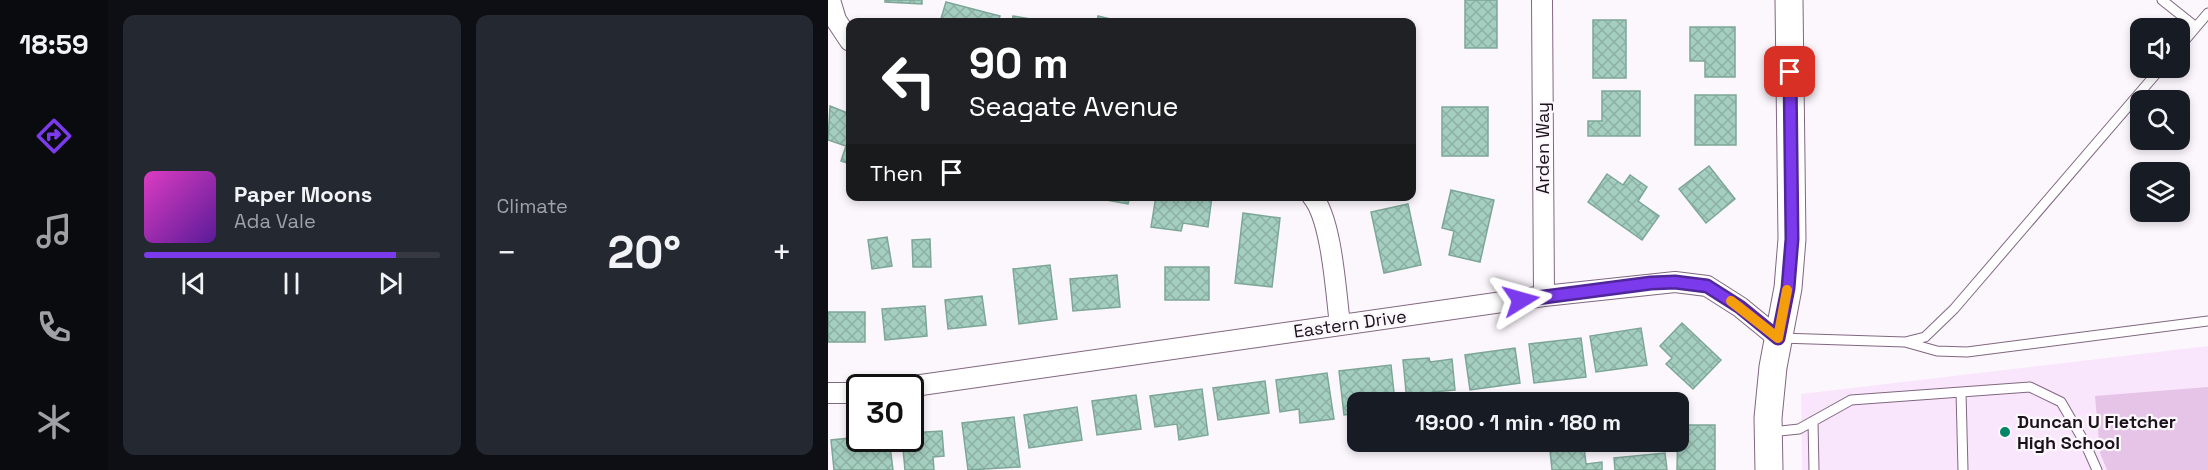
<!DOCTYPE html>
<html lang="en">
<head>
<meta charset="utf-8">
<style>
	body { margin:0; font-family:"Space Grotesk",sans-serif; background:#242831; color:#f1f3f6; height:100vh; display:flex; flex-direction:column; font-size:22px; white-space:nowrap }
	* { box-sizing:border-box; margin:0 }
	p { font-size:20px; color:#9ea1a6 }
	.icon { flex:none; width:33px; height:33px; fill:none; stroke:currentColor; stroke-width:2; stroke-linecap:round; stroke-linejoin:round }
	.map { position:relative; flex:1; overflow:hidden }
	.panel { display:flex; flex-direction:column; gap:15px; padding:15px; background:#0d0f14; width:720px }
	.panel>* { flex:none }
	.hud { position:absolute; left:18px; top:18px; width:570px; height:183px; border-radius:12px; box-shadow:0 3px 9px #0003; background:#202124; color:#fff; overflow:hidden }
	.tools { position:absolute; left:1302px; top:18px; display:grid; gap:12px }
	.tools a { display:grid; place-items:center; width:60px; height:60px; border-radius:12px; background:#171b24; box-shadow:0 3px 9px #0003; font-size:30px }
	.speed { position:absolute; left:18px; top:374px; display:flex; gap:12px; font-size:30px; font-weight:700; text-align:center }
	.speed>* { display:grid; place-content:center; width:78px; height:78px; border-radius:50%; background:#171b24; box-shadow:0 3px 9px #0003; line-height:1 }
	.speed .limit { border:3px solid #111; border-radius:9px; background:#fff; color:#111 }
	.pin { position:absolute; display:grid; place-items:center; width:51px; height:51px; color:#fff; margin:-26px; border-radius:12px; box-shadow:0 3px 9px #0006 }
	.me { position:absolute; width:66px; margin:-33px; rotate:82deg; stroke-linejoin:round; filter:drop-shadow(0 0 4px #0008) }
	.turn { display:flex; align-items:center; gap:21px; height:126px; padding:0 24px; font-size:27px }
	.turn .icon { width:78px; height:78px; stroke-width:2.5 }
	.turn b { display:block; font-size:42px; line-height:51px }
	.then { display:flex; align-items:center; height:57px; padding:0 24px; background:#0003; gap:12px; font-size:22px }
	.big { font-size:45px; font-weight:800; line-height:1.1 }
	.panel .widget { flex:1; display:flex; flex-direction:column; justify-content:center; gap:9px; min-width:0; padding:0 21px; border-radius:12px; background:#242831 }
	.song { display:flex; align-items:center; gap:18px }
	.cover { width:72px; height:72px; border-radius:9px; background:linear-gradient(135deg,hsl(310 70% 55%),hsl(270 70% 35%)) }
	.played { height:6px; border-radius:3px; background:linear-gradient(90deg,#7c3aed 85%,#363941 85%) }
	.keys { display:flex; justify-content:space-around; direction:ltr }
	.heat { display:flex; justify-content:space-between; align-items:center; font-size:33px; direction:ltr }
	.panel .tiles { flex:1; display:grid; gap:15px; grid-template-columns:repeat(2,1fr) }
	.trip { position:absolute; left:519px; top:392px; width:342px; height:60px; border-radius:12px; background:#171b24; box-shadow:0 3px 9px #0003; font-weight:800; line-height:60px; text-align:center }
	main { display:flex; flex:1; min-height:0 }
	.menu { display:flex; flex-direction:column; width:108px; justify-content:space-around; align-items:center; background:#090b0e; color:#9ea1a6 }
	.menu .icon { width:42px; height:42px }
	.menu .current { color:#7c3aed }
	.menu b { font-size:27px; color:#f1f3f6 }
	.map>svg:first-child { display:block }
</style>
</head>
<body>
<main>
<nav class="menu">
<b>18:59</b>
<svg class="icon current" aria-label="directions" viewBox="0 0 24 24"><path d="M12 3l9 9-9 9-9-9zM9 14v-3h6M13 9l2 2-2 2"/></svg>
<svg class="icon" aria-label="music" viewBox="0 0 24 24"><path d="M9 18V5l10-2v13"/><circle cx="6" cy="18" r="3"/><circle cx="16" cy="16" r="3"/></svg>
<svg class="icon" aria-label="phone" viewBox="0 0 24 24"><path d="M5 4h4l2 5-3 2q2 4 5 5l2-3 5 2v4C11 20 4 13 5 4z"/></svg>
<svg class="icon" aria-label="climate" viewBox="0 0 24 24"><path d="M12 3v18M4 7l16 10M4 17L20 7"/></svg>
</nav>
<section class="panel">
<div class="tiles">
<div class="widget">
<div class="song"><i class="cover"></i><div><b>Paper Moons</b><p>Ada Vale</p></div></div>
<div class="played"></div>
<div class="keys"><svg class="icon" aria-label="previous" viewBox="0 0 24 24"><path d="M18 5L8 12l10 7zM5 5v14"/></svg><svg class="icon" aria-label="pause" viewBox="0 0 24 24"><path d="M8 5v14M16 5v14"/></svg><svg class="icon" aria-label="next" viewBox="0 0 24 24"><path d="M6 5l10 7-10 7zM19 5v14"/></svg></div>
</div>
<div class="widget"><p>Climate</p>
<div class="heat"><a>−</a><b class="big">20°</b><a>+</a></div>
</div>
</div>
</section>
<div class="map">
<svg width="1380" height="470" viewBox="0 0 1380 470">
	<defs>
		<pattern id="building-cross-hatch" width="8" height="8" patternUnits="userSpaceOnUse" patternTransform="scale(1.5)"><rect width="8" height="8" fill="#a4cebf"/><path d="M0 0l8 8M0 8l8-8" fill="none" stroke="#8db0a4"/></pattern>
	</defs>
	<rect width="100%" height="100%" fill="#fcf7fd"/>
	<!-- built -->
	<path fill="#fae6fc" d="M1380,346V470H974L973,394Z"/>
	<!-- green -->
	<path fill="#e5c4e7" d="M1380,387V470H1279L1272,453L1267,396Z"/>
	<!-- building -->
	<path fill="url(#building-cross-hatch)" stroke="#7da697" stroke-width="1.5" d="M57,0H94V4L57,2Z
		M637,0H669V48H637Z
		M118,2L172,16L170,22H112Z
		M185,16L220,22H184Z
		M270,16L295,22H269Z
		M765,20H798V78H765Z
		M862,27H907V77H877V61H862Z
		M774,91H812V136H760V121H774Z
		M867,95H908V145H867Z
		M2,106L22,114V164L13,161L18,146L0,140Z
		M614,107H660V156H614Z
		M881,166L907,199L878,223L851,189Z
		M779,174L795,185L802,175L819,187L810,201L831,216L814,240L760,202Z
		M623,190L666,200L652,262L621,255L626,231L614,228Z
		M256,196H302L300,204Z
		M328,196H384L380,227L355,223L353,231L323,227Z
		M580,204L593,265L556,273L543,212Z
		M415,213L452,218L444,287L407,283Z
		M59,237L64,266L44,269L40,240Z
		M102,239L103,267H85L84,240Z
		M222,265L229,319L191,324L185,269Z
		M337,267H381V300H337Z
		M289,275L292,307L245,311L242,279Z
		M154,296L158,325L120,329L117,300Z
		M97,306L99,336L57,340L54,309Z
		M0,312H37V342H0Z
		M854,323L893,360L865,389L838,364L844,358L832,346Z
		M813,328L819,365L768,372L762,336Z
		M753,338L758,377L706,383L701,344Z
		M687,348L692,383L642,390L637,355Z
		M601,358L602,362L624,359L627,390L605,392L606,402H579L575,360Z
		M563,365L567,402H530V413L516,415L511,371Z
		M499,373L506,419L472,423L471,409L452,412L448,380Z
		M437,381L441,413L390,420L385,388Z
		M374,389L380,435L351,440L349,424L327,427L322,396Z
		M308,395L313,429L269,435L264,401Z
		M249,407L254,440L201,448L196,415Z
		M186,417L192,467L140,470L134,423Z
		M850,425H887V470H849Z
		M114,431L116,456L105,457L106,470H77L74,438H82V433Z
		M32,437L61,438L65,470H6L3,440Z
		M756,447L758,464L774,462V470H724L722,450Z
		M837,453L839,470H787L786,458Z"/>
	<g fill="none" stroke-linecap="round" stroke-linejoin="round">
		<!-- lane casing -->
		<g stroke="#806781" stroke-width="11">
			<path id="lane" d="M1334,0L1368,27
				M1352,46L1380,13
				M952,338L1077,342L1109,351L1139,352L1380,321
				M1077,342L1097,337L1126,309L1333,68
				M1133,392L1135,470
				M985,421L986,470
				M943,432L971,429L1023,400L1202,387L1233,402L1257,443L1269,470"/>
		</g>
		<!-- street casing -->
		<g stroke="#806781" stroke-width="22">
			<path id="street" d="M2,0L8,20L22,41
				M714,0L716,296
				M484,196C504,219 508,294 512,325
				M79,387L716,296L847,282L879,286L912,307L950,338
				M0,393H32"/>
		</g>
		<!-- secondary casing -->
		<g stroke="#806781" stroke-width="29">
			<path id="secondary" d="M941,470L940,418L945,367L960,288L964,239L961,0"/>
		</g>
		<!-- lane -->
		<use href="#lane" stroke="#fff" stroke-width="9"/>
		<!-- street -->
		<use href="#street" stroke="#fff" stroke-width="20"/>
		<!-- secondary -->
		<use href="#secondary" stroke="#fff" stroke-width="27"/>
	</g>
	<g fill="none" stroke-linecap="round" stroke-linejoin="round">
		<!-- route casing -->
		<g stroke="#51269a" stroke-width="15">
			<path id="route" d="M693,300L823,283L847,282L879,286L912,307L950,338L960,288L964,239L962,72"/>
		</g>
		<!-- route -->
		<use href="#route" stroke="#7c3aed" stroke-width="10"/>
		<!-- slow -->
		<path stroke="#f59e0b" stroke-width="10" d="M903,301L950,338L959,290"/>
	</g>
	<!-- markers -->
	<circle fill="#028568" stroke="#fcf7fd" stroke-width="2" cx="1177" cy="432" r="6"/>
	<g text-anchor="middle" stroke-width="4.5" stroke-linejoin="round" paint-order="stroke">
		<!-- street labels -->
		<g font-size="18" fill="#1c121c" stroke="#fcf7fd">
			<text transform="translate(715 148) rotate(-90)" y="6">Arden Way</text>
			<text transform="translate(522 324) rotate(-8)" y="6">Eastern Drive</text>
		</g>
		<!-- poi labels -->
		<g font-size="18" font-weight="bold" fill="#1c121c" stroke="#fcf7fd" text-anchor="start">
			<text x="1189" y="428">Duncan U Fletcher<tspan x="1189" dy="21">High School</tspan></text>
		</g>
	</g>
</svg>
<div class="tools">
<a><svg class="icon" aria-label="sound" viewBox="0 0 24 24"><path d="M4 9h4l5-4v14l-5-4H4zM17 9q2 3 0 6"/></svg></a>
<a><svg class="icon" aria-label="search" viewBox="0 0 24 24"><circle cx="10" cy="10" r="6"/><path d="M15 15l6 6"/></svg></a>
<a><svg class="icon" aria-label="layers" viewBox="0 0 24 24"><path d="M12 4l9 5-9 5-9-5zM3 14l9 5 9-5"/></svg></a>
</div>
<div class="speed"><div class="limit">30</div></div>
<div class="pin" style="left:962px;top:72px;background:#d93025"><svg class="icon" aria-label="arrive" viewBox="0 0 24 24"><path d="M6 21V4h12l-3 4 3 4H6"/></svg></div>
<svg class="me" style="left:693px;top:300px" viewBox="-20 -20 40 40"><path d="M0-17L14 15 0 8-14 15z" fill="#7c3aed" stroke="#fff" stroke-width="4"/></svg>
<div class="trip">19:00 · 1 min · 180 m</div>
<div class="hud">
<div class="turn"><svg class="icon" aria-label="left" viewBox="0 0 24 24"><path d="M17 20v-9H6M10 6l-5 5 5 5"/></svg><div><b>90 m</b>Seagate Avenue</div></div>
<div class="then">Then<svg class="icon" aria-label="arrive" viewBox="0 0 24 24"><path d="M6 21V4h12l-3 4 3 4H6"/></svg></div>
</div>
</div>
</main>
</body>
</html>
